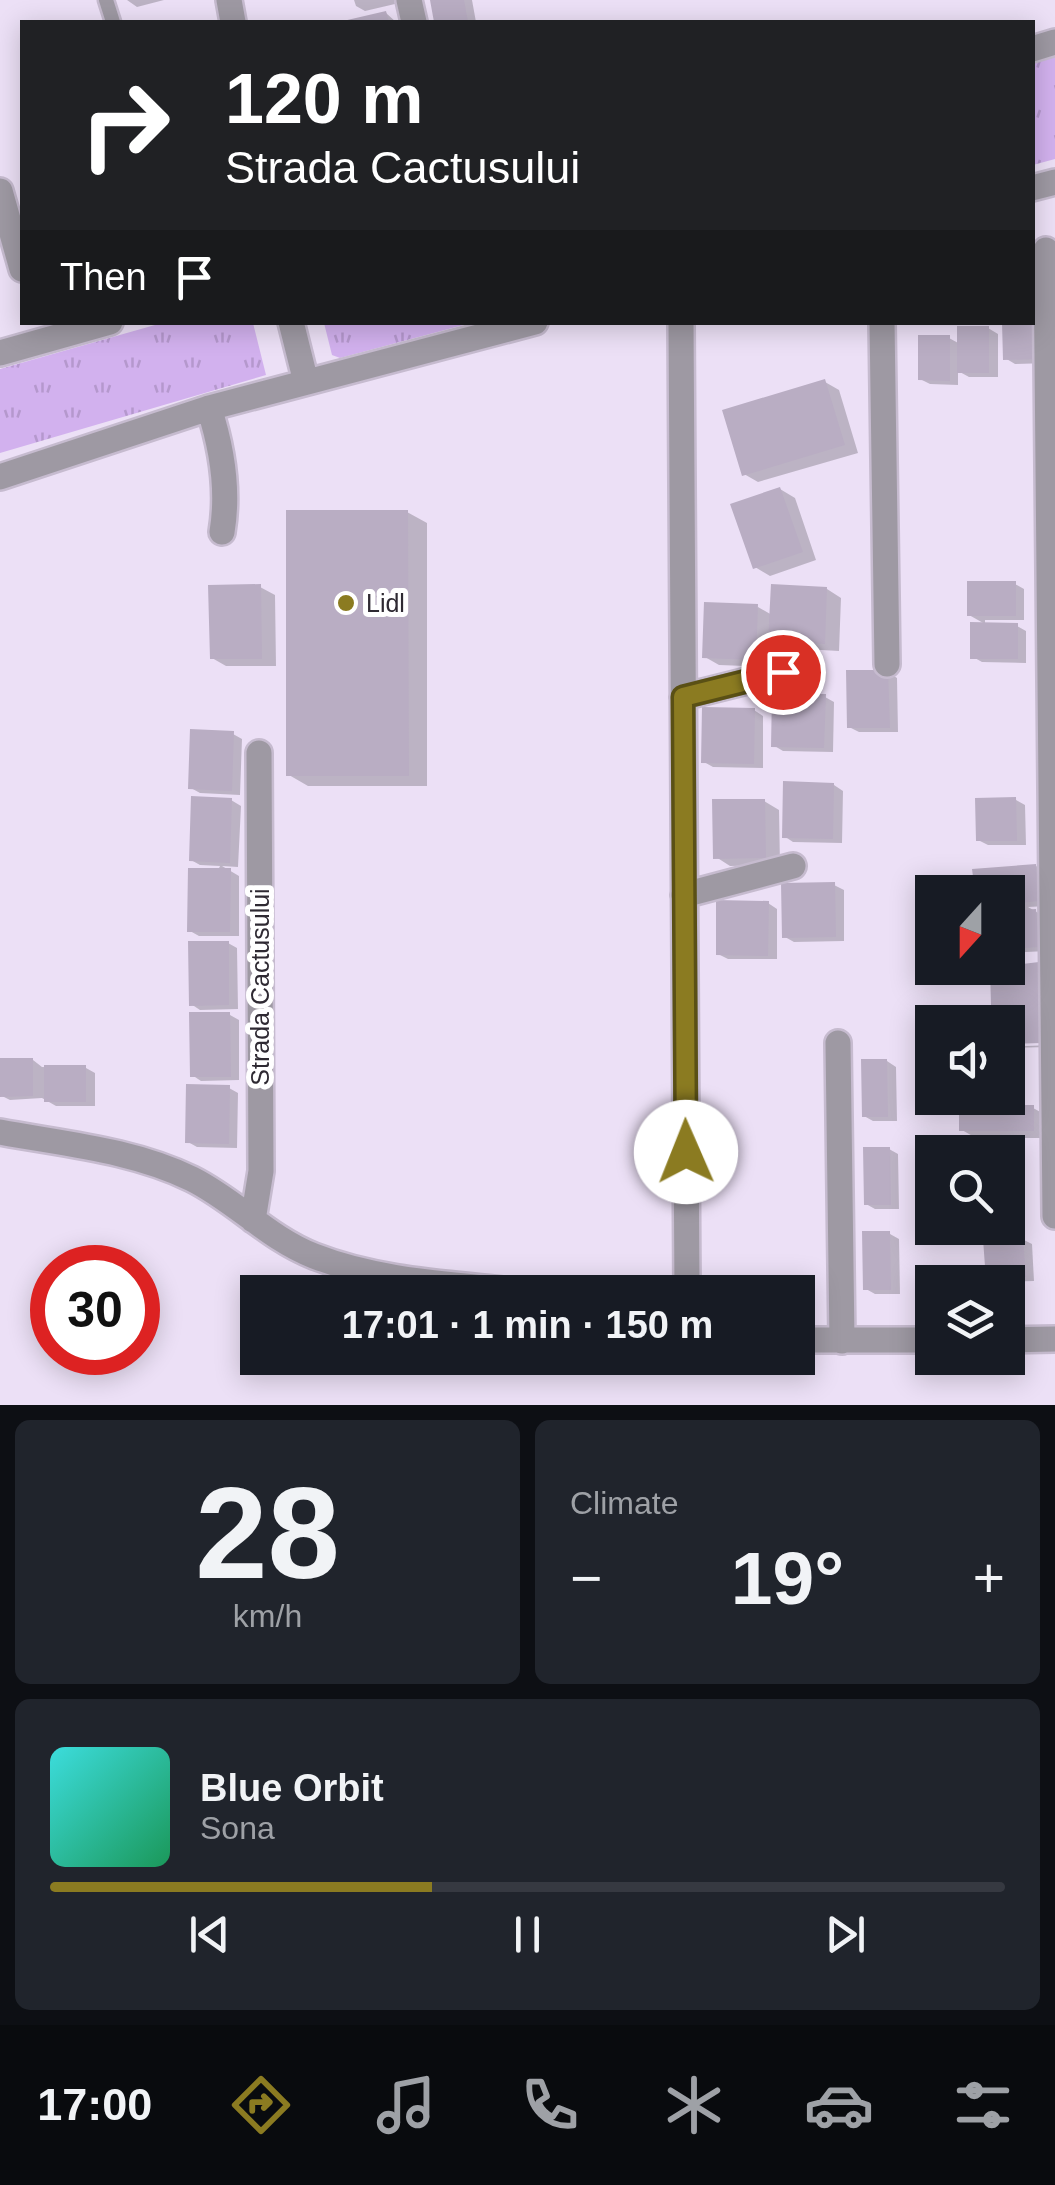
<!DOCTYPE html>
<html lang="en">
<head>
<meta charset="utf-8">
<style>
	body { margin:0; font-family:Helvetica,sans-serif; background:#20242c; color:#f1f3f6; height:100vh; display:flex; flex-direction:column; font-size:38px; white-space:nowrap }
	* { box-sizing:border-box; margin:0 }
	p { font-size:32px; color:#9ea1a6 }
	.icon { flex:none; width:55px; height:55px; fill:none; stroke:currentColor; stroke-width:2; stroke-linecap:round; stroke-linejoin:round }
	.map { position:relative; height:1405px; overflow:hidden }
	.details { display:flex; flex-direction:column; gap:15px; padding:15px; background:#0d0f14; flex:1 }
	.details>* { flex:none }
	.banner { position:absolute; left:20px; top:20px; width:1015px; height:305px; border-radius:0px; box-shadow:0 5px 25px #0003; background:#202124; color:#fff; overflow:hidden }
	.needle { width:65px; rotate:201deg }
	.fabs { position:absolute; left:915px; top:875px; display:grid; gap:20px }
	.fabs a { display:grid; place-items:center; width:110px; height:110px; border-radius:0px; background:#171b24; box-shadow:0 5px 25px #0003; font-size:50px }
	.speed { position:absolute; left:30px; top:1245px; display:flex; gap:20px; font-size:50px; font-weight:700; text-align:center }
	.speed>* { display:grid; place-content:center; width:130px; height:130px; border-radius:50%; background:#171b24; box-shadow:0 5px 25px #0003; line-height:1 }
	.speed .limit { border:15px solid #d22; background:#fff; color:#111 }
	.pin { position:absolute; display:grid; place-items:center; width:85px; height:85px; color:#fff; margin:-42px; border:5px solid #fff; border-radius:50%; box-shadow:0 2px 10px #0007 }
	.me { position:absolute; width:110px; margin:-55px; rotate:359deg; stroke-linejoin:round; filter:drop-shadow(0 0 8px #0008) }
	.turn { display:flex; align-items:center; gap:35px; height:210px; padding:0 40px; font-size:45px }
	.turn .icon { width:130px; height:130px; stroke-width:2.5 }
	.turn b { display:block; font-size:70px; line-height:85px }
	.then { display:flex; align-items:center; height:95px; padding:0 40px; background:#0003; gap:20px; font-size:38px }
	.big { font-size:75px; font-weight:700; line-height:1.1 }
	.details .card { flex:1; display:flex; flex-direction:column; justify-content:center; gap:15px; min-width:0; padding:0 35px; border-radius:15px; background:#20242c }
	.details .dial { align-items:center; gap:0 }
	.dial b { font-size:130px; line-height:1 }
	.song { display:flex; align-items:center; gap:30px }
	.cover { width:120px; height:120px; border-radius:15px; background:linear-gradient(135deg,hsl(180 70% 55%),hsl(150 70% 35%)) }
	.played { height:10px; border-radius:5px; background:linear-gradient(90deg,#8b7b21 40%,#363941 40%) }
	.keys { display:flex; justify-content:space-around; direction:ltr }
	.heat { display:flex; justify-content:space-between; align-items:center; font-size:55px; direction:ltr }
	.details .tiles { flex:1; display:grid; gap:15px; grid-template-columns:1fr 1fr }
	.card:last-child { grid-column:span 2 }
	.trip { position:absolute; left:240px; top:1275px; width:575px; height:100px; border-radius:0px; background:#171b24; box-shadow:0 5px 25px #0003; font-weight:700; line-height:100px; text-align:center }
	.tabs { display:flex; height:160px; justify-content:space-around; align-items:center; background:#090b0e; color:#9ea1a6 }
	.tabs .icon { width:70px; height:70px }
	.tabs .current { color:#8b7b21 }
	.tabs b { font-size:45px; color:#f1f3f6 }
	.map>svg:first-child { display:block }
</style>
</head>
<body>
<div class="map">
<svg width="1055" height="1405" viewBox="0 0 1055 1405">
	<defs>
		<pattern id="park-tufts" width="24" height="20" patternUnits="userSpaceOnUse" patternTransform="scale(2.5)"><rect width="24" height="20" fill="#d2b1ee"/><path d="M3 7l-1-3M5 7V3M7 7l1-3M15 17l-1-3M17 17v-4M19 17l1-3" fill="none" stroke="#b598cd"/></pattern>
	</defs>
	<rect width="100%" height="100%" fill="#ece0f6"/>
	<!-- park -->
	<path fill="url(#park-tufts)" d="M1055,56V159L1033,165V63Z
		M253,323L266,375L0,453V369L162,323Z
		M324,323V322L471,323L340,358L332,355Z"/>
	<!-- shadow -->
	<path fill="#0003" d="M127,0H164L137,7Z
		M354,0H394L395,4L365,11L356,6Z
		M432,0H472L476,22H436Z
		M386,13L396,22H352V21Z
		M1005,322L1049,363L1015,364L1005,358Z
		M988,328L998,334V377H969L958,371V385L930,384L920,379L949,338L960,344Z
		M825,382L839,390L858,453L758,482L744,474Z
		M780,489L795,498L816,560L770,576L755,567Z
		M407,512L427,523V786H308L289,775Z
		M1015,584L1024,589V620H985V624L969,615Z
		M260,587L275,595L276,666H226L212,658Z
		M827,589L841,598L839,651L785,648L771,640L770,667L719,665L705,657L758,607L772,615Z
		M1017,626L1026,631V663L982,662L973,657Z
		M888,672L897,678L898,732H859L849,727Z
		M825,697L834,702L833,752L783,751L773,745Z
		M754,710L763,716V768L713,767L704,762Z
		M233,734L242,739L240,795L200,793L191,788Z
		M834,785L843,791L842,843L793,842L784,836Z
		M231,800L241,806L238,867L222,866L239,876V936H199L190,931L220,866L200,865L191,860Z
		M1016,800L1025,805L1026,845H988L978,840Z
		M764,801L779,810L780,865L730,866L716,857Z
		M1036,866L1045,872L1048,906L1028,907L1045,917L1047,951L1008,953V892H977L975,871Z
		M834,885L844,890V941L794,942L785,937Z
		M768,903L777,909V959H728L718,954Z
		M228,943L237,948L238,1009L200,1010L191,1004Z
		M230,1015L239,1020V1080L201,1081L192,1075Z
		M1050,1045V1047L1008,1048V1047Z
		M0,1060H33L42,1067L86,1068L95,1073V1106H56L42,1098L10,1100L0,1095Z
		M887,1061L896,1067L897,1121H873L864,1116Z
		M1008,1082L1020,1089L1021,1108H1033L1048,1116V1138H976L962,1130L961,1098H1008Z
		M229,1088L238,1093L237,1148L197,1147L188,1142Z
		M889,1149L898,1154L899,1209H875L866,1204Z
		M890,1234L899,1239L900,1294H875L866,1289Z
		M1022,1239L1032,1244L1034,1281L996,1282L988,1278Z"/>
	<!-- building -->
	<path fill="#b9adc3" d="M430,0H464L468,22H434Z
		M386,11L389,22H343V21Z
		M1032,313H1039L1040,359L1003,360L1002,322H1032Z
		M957,326H989V373H957Z
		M918,335H950V381L918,380Z
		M825,379L845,445L742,476L722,410Z
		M780,487L803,552L753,569L730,504Z
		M286,510H408L409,776H286Z
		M967,581H1016V616H967Z
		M261,584L262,659H210L208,585Z
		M771,584L827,587L825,644L768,641Z
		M704,602L758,604L756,660L702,658Z
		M970,622L1018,623V659H970Z
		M846,670H888L890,728H847Z
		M772,693L826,694L824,748L771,747Z
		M702,707L755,708L754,764L701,763Z
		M190,729L234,731L232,791L188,789Z
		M783,781L834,783L833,839L782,838Z
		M191,796L232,798L230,863L189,861Z
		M1016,797L1017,841H976L975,798Z
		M712,799H765L766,858L713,859Z
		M1036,864L1039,901L1008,904V892H975L972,869Z
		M188,868H231L230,932H187Z
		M835,882L836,937L782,938L781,883Z
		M716,900L769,901L768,956L716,955Z
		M1036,909L1039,947L1008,949V911Z
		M188,941H229V1005L189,1006Z
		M1039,962L1042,1043L1008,1044V1022H979L978,1006L991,1005L990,968Z
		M189,1012H230L231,1077H190Z
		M0,1058H33V1096L0,1097Z
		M861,1059H887L888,1117H862Z
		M44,1065H86V1102H44Z
		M186,1084L230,1085L229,1144L185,1143Z
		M959,1098H1007V1105H1034V1131H959Z
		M863,1147H890L891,1205H864Z
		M862,1231H890L891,1290H863Z
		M1023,1237L1026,1277L986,1280L983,1239Z"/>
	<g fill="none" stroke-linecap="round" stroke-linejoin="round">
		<!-- service casing -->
		<g stroke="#c6bbcf" stroke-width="19">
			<path id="service" d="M106,0L113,22"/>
		</g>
		<!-- minor casing -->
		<g stroke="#c6bbcf" stroke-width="30">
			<path id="minor" d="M409,0L414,22
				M1032,188L1055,182
				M0,191L22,269
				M1046,250L1055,1216
				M291,322L306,382
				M681,322L687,1292
				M882,322L887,664
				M0,353L110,322
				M209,408C222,448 229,490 222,532
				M0,477L209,408L535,322
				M683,697L783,672
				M684,895L793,866
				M838,1043L842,1341
				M0,1132C64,1144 133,1150 192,1179C236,1201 268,1238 314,1256C380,1282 454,1284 524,1292
				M253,1220L261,1171L259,753
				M798,1340H932
				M1008,1340L1055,1339"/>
		</g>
		<!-- tertiary casing -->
		<g stroke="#c6bbcf" stroke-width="30">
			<path id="tertiary" d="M229,0L233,22
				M1032,49L1055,42"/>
		</g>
		<!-- service -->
		<use href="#service" stroke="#9e99a3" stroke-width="14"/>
		<!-- minor -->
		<use href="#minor" stroke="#9e99a3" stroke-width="25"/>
		<!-- tertiary -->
		<use href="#tertiary" stroke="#9e99a3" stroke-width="25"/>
	</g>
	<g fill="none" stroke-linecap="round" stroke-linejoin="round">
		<!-- route casing -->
		<g stroke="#5a5015" stroke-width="25">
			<path id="route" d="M686,1152L683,697L783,672"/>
		</g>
		<!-- route -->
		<use href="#route" stroke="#8b7b21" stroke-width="18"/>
	</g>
	<!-- markers -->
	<circle fill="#8b7b21" stroke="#fff" stroke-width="4" cx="346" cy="603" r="10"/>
	<g text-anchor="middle" stroke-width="10" stroke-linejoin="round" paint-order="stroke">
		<!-- poi labels -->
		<g font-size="25" fill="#2e2932" stroke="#fff" text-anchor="start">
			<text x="366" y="612">Lidl</text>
		</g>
		<!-- street labels -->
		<g font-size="25" fill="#2e2932" stroke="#fff">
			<text transform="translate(260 987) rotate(-90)" y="9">Strada Cactusului</text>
		</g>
	</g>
</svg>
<div class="fabs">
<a><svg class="needle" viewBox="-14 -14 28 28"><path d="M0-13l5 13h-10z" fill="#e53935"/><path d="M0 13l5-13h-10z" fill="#9ea1a6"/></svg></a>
<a><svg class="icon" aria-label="sound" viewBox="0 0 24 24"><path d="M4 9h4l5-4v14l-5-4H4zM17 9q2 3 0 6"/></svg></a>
<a><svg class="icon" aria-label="search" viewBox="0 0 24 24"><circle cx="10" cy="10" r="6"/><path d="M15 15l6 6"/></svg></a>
<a><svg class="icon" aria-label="layers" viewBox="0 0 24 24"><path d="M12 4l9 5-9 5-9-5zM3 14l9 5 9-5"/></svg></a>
</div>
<div class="speed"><div class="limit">30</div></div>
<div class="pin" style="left:783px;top:672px;background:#d93025"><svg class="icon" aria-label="arrive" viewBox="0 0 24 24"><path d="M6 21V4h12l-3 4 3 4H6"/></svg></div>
<svg class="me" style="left:686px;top:1152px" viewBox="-20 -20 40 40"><circle r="19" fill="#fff"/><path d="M0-13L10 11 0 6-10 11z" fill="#8b7b21"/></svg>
<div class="trip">17:01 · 1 min · 150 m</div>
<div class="banner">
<div class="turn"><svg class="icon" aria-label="right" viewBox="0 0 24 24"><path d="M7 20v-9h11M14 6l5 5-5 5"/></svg><div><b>120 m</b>Strada Cactusului</div></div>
<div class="then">Then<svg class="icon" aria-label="arrive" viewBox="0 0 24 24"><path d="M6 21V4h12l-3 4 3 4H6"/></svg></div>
</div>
</div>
<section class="details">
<div class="tiles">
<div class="card dial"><b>28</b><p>km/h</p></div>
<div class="card"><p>Climate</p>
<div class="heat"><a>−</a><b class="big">19°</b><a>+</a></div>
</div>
<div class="card">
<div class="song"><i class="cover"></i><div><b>Blue Orbit</b><p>Sona</p></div></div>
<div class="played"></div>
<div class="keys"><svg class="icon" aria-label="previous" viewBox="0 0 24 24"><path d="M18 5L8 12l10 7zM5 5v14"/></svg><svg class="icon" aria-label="pause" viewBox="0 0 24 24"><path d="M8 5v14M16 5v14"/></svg><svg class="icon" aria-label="next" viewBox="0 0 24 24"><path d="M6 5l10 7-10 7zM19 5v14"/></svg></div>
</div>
</div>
</section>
<nav class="tabs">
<b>17:00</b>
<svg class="icon current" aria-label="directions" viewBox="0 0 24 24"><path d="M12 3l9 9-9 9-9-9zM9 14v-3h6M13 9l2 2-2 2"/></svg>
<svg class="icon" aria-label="music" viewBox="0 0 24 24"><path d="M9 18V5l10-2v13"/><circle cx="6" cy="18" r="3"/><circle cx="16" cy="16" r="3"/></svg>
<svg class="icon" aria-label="phone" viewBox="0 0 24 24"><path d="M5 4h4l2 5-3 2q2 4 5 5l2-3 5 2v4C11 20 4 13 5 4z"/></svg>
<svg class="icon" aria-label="climate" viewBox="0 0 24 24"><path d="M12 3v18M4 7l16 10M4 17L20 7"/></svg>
<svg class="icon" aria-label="car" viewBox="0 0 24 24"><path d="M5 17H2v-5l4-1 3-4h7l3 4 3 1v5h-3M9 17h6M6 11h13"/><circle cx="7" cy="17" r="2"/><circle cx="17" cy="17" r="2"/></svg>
<svg class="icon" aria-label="filters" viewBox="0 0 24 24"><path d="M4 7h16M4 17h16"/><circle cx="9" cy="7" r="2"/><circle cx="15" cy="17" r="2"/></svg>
</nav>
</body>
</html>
